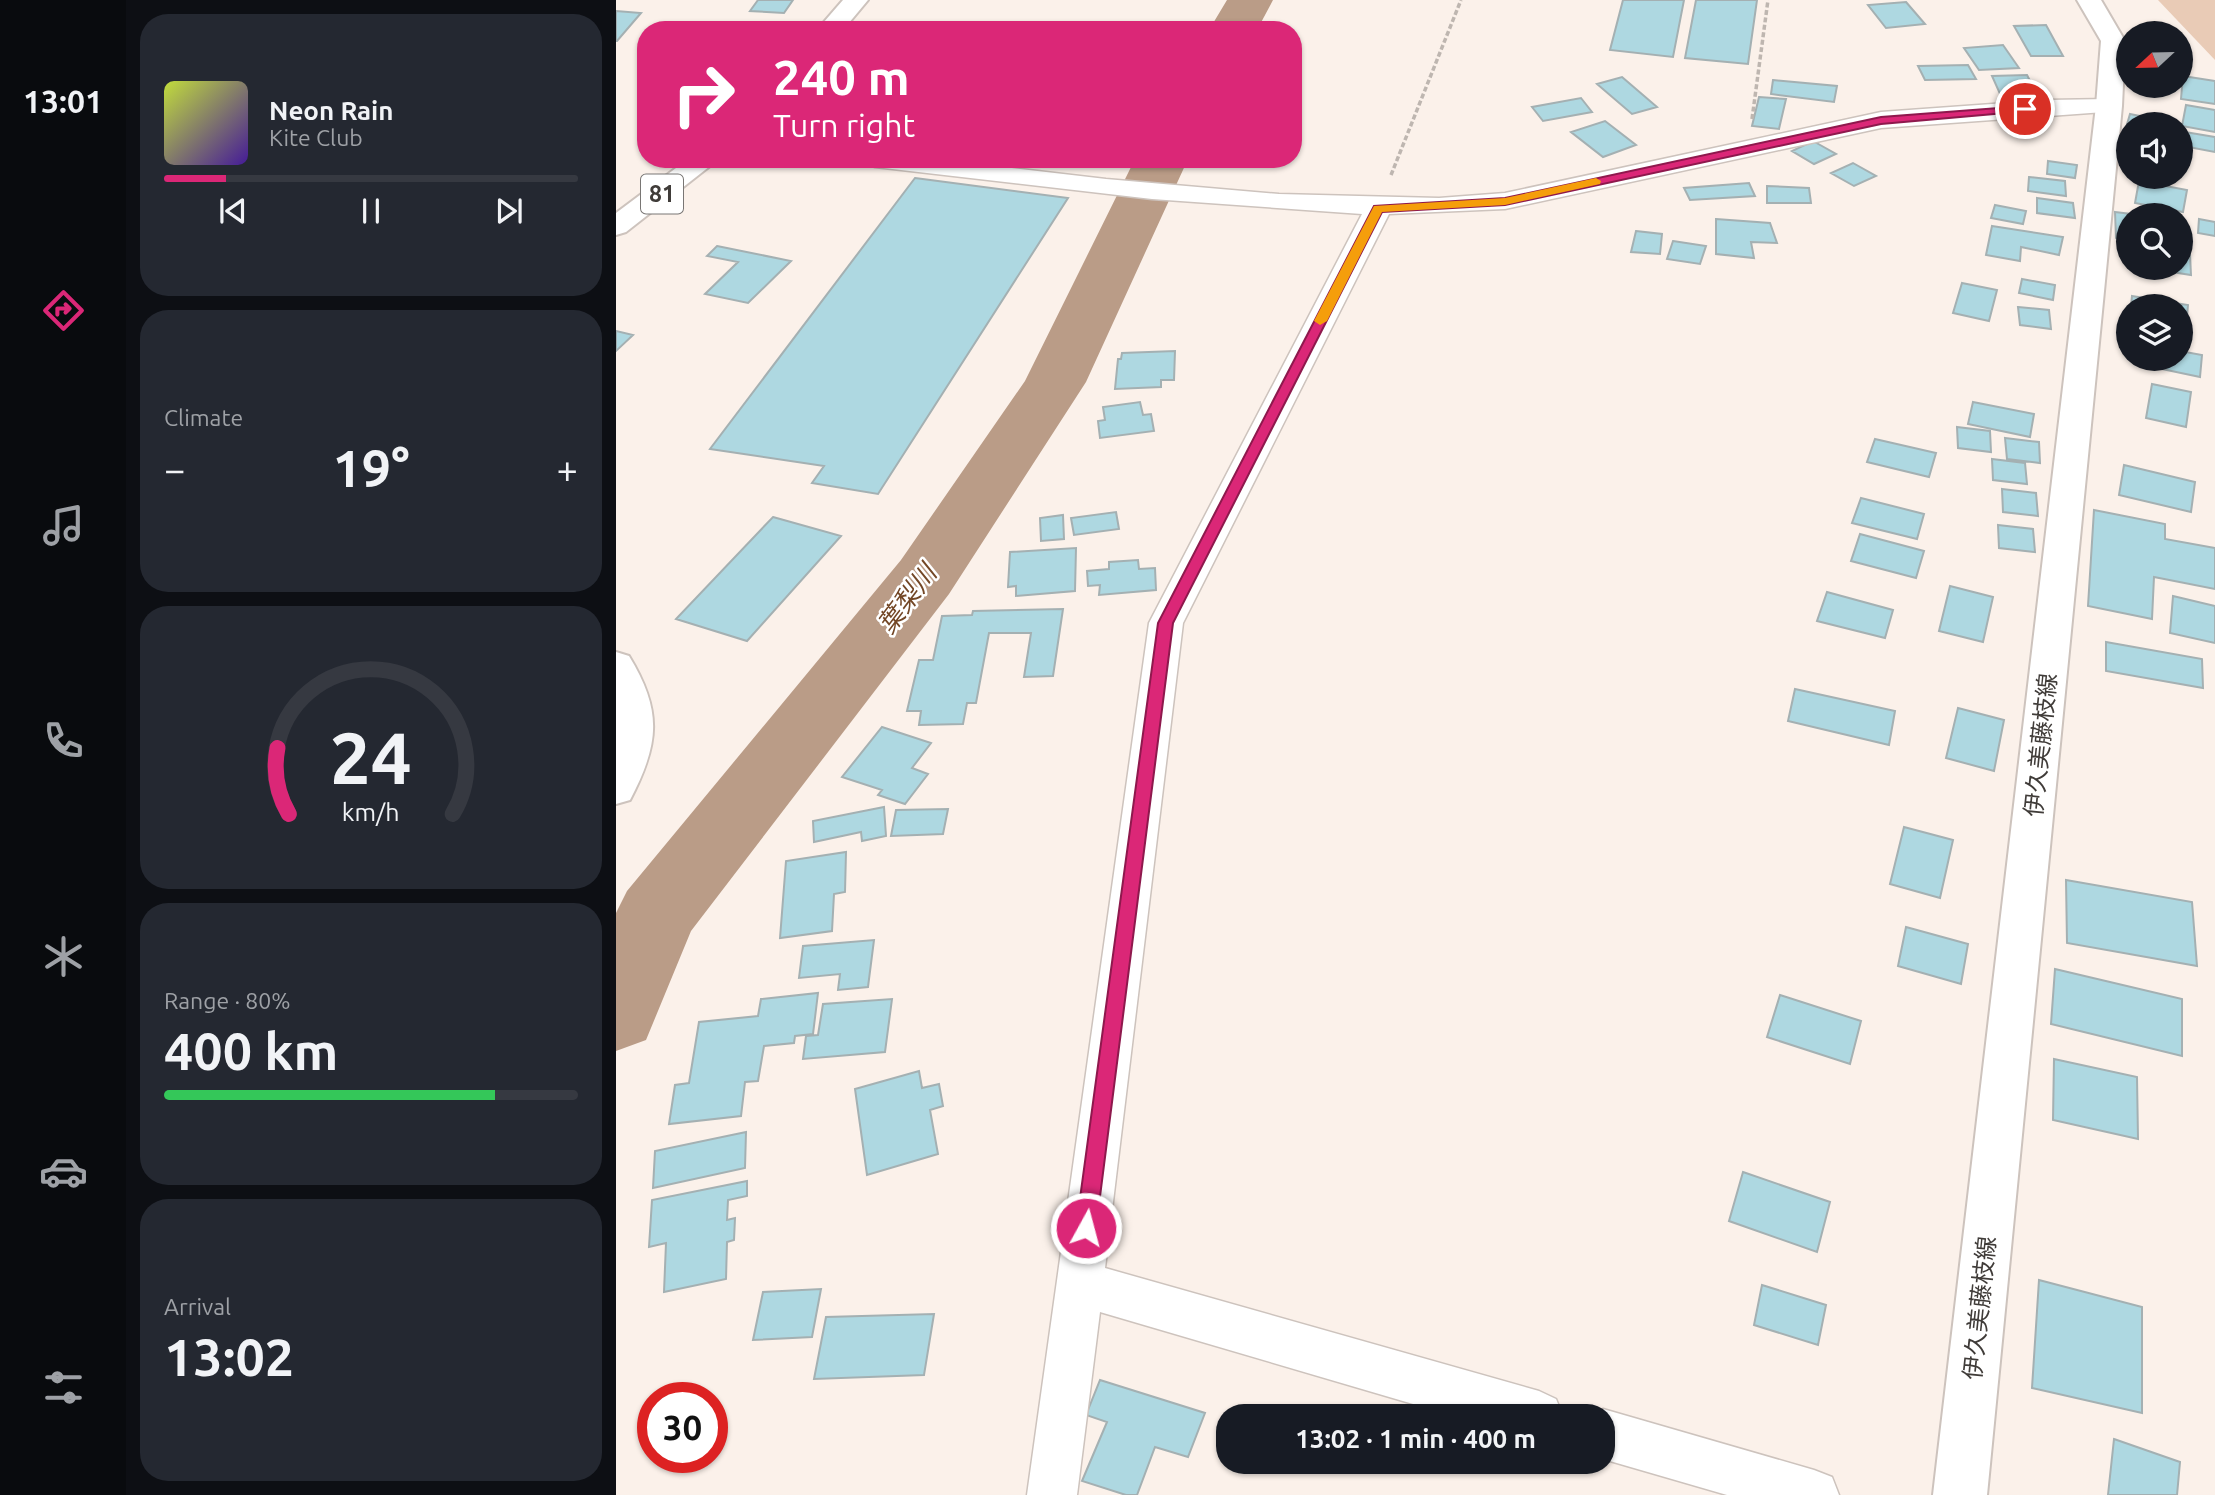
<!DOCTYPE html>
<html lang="en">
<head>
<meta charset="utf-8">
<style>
	body { margin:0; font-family:Ubuntu,"Noto Sans JP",sans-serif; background:#242831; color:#f1f3f6; height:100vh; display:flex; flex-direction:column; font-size:26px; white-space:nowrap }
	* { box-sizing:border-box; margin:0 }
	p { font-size:23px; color:#9ea1a6 }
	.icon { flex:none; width:38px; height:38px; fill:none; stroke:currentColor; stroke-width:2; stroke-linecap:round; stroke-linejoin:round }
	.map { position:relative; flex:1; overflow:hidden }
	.drawer { display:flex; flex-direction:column; gap:14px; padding:14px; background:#0d0f14; width:490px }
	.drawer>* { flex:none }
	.hud { position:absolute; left:21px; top:21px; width:665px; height:147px; border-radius:28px; box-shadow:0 2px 5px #0004; background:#db2777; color:#fff; overflow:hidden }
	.needle { width:46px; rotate:248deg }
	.controls { position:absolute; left:1500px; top:21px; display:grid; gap:14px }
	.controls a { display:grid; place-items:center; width:77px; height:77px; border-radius:50%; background:#171b24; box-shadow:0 2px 5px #0004; font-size:35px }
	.speed { position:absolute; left:21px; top:1382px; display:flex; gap:14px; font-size:35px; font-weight:700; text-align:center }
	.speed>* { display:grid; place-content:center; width:91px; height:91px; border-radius:50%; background:#171b24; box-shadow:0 2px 5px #0004; line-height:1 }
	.speed .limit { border:10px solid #d22; background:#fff; color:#111 }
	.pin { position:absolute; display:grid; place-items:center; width:60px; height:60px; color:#fff; margin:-30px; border:4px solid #fff; border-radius:50%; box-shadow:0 2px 7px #0007 }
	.me { position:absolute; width:77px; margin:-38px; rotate:7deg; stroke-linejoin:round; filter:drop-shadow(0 0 5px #0008) }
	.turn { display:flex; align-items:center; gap:24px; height:147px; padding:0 21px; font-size:32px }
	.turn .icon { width:91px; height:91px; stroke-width:2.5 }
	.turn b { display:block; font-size:49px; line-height:60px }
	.big { font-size:52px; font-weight:700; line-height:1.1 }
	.drawer .widget { flex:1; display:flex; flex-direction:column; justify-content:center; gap:10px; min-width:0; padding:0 24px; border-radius:28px; background:#242831 }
	.drawer .dial { align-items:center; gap:0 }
	.dial svg { height:182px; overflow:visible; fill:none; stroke:#363941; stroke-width:7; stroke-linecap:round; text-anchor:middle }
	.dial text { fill:#f1f3f6; stroke:none }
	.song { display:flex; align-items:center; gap:21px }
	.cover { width:84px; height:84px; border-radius:10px; background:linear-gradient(135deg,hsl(70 70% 55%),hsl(260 70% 35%)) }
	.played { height:7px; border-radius:4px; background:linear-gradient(90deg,#db2777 15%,#363941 15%) }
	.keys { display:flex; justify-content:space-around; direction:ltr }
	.heat { display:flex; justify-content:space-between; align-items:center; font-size:38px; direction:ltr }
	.charge { height:10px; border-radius:5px; background:linear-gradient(90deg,#34c759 80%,#363941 0) }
	.trip { position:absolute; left:600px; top:1404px; width:399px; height:70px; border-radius:28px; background:#171b24; box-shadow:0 2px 5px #0004; font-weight:700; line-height:70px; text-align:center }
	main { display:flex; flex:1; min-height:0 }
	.tabs { display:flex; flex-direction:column; width:126px; justify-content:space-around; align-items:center; background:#090b0e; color:#9ea1a6 }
	.tabs .icon { width:49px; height:49px }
	.tabs .selected { color:#db2777 }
	.tabs b { font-size:32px; color:#f1f3f6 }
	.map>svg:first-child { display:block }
</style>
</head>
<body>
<main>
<nav class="tabs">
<b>13:01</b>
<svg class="icon selected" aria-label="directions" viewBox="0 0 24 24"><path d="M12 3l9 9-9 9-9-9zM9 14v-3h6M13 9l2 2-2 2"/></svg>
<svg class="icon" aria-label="music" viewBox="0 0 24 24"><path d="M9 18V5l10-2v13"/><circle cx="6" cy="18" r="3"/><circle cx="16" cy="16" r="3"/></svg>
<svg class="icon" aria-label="phone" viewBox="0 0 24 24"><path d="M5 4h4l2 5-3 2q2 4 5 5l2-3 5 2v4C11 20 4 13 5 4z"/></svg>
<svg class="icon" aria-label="climate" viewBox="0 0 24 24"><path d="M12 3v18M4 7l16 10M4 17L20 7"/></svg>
<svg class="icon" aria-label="car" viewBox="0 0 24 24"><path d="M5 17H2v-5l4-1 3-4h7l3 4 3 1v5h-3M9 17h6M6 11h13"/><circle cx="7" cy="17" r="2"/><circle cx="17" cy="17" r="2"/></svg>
<svg class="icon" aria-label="filters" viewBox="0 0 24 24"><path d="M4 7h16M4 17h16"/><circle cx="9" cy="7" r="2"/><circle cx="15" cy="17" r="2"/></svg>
</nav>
<section class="drawer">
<div class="widget">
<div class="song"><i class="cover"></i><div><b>Neon Rain</b><p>Kite Club</p></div></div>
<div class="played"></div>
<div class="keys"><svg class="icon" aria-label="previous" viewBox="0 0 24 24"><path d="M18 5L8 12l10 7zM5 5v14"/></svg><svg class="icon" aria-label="pause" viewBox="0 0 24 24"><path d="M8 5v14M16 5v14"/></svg><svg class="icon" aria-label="next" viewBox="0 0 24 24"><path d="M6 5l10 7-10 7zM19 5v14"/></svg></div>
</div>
<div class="widget"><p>Climate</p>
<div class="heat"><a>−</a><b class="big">19°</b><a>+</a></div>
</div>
<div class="widget dial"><svg viewBox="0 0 100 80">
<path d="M14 69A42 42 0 1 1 86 69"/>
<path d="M14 69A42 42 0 0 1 9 40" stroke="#db2777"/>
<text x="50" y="56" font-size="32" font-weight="700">24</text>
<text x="50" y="72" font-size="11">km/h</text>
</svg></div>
<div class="widget"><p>Range · 80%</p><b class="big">400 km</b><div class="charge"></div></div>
<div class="widget"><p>Arrival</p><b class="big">13:02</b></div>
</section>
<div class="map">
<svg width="1599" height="1495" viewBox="0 0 1599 1495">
	<rect width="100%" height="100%" fill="#fbf1ea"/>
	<!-- green -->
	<path fill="#e9cbb6" d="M1542,0H1599V60Z"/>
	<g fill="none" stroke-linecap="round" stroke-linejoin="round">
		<!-- river -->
		<path fill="#ba9c87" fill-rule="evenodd" d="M611,0H657L641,30H593Z
			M519,159H572L470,382L333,594L75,931L30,1040L0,1051V913L11,891L285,560L409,381Z"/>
	</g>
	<!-- building -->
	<path fill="#aed8e1" stroke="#a4b0b2" stroke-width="2" d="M142,0H177L168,13L134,11Z
		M1007,0H1068L1057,57L994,50Z
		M1080,0H1141L1132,64L1069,58Z
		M1290,2L1309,24L1270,28L1252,5Z
		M0,11L25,13L1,41H0Z
		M1430,25L1447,56H1415L1398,26Z
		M1387,45L1403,68L1363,70L1348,48Z
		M1352,65L1360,79L1309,80L1302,66Z
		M1411,75L1422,96H1385L1376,76Z
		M1567,76L1599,81V104L1565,99Z
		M1006,77L1041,107L1016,114L981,84Z
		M1157,80L1221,86L1218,102L1155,94Z
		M1143,97L1170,99L1163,129L1136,126Z
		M965,98L976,112L927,121L916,107Z
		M1570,105L1599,110V132L1566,126Z
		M1514,114L1544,120L1543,124H1512V147L1505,145Z
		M989,121L1020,145L987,157L955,132Z
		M1569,132L1599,137V152L1567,146Z
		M1197,141L1220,154L1198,164L1176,151Z
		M1432,161L1461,165L1459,178L1431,174Z
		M1237,163L1260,176L1238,186L1215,173Z
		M1413,177L1449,181L1450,196L1412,191Z
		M299,178L452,198L262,494L196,483L208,466L94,449Z
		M1523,181L1571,190L1567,212L1519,203Z
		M1133,183L1139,196L1074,200L1068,188Z
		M1151,186L1193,188L1195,203H1151Z
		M1421,198L1457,203L1459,218L1421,213Z
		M1379,205L1410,211L1407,224L1375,218Z
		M1499,212L1524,215H1512V240L1500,238Z
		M1100,219L1154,223L1161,243L1135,242L1138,258L1100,254Z
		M1583,219L1599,222V236L1582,233Z
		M1376,226L1447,237L1443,255L1405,247L1404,261L1370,255Z
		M1020,231L1046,234L1044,254L1015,252Z
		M1057,241L1090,246L1084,264L1051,259Z
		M101,246L175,261L132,303L89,294L122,262L91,256Z
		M1564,252L1574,254L1575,275L1530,268H1564Z
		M1406,279L1439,285L1437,300L1403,293Z
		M1346,283L1381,290L1373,321L1337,313Z
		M1516,296L1572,305L1570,328L1564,327V306H1515Z
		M1402,307L1433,310L1435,329L1404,325Z
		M0,331L17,335L0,351Z
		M559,351L558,380H545V387L499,389L502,359H505L506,353Z
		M1564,351L1586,355L1584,377L1541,368L1542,359H1564Z
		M1536,384L1575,392L1570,427L1530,418Z
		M524,402L527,415L535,414L538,431L484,438L482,421L489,420L487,407Z
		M1357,402L1418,414L1414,437L1352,424Z
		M1341,427L1374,431L1375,452L1342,448Z
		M1389,438L1423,442L1424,463L1391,459Z
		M1259,439L1320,453L1313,477L1251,462Z
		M1376,459L1409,463L1411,484L1377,480Z
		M1508,465L1579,482L1575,512L1503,495Z
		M1386,489L1420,493L1422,516L1387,512Z
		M1245,498L1308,514L1301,539L1236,523Z
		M1478,510L1549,524V539L1599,548V589L1538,577L1536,619L1472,606Z
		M500,512L503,529L458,535L455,518Z
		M447,515L448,539L425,541L424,518Z
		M157,517L225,536L131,641L60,619Z
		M1382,525L1417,529L1419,552L1383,548Z
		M1244,534L1308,551L1300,578L1235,561Z
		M460,548L459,591L400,596V586L392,587L394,552Z
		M522,560L523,569L539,568L540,590L483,595L484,585L472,586L471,571L493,569V562Z
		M1334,586L1377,597L1367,642L1323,631Z
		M1211,592L1277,610L1269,638L1201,621Z
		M1557,596L1599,606V643L1554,633Z
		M447,609L437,676L408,677L415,633H373L360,703H351L347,724L303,725L305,711H291L303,660H317L326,616L356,615L357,611Z
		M1490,642L1586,659L1587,688L1490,671Z
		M1179,689L1279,711L1273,745L1172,721Z
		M1342,708L1388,720L1378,771L1330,758Z
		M266,727L315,743L296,768L312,774L289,804L262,795L266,790L226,777Z
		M268,807L270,836L246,841L245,832L198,842L197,821Z
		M332,809L327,834L275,836L280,810Z
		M1288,827L1337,840L1324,898L1274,884Z
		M230,852L229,892L218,894L216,931L164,938L170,861Z
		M1450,880L1576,902L1581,966L1451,943Z
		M1290,927L1352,944L1345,984L1282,966Z
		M258,940L252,987L222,990L224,974L183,978L187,946Z
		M1439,969L1566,999V1056L1435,1024Z
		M202,993L197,1034L179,1036L178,1043L148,1046L142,1081L129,1082L125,1116L53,1124L59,1085L73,1083L83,1022L142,1016L145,999Z
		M1164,995L1245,1021L1234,1064L1151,1037Z
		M276,999L269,1052L187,1059L190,1036L202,1035L207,1004Z
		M1438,1059L1521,1077L1522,1139L1437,1120Z
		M303,1071L306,1088L323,1084L327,1106L314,1110L322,1154L251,1175L239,1089Z
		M130,1132L129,1168L37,1188L39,1151Z
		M1127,1172L1214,1202L1201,1252L1113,1221Z
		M131,1181V1196L112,1200L111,1220L119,1218L118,1240L111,1242L110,1279L48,1292L50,1243L33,1247L36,1200Z
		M1423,1280L1526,1307V1413L1416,1388Z
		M1146,1285L1210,1305L1202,1345L1138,1325Z
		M205,1289L196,1337L137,1340L147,1292Z
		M318,1314L308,1375L198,1379L210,1317Z
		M484,1380L589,1413L572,1457L539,1447L521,1495H510L466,1481L491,1422L470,1415Z
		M1498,1439L1564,1462L1561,1495H1492Z"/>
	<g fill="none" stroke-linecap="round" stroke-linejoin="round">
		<!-- street casing -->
		<g stroke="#cdc3bd" stroke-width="3">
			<path id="street" d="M1493,99L1502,101L1505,106L1502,111L1265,128L889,209L773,214L567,623L489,1268L923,1391L940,1399L947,1416H838L484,1312L461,1495H411L533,623L746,214L536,199L259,167L250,164L246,159H320L490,179L663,194L823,198L889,193L1265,112L1432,100Z
				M987,1409L1198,1470L1216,1477L1223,1495H1111L987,1459V1416H971Z"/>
		</g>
		<!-- secondary casing -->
		<g stroke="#cdc3bd" stroke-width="4">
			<path id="secondary" d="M1461,0H1485L1509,41L1506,106L1371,1495H1317L1480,106L1485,41Z"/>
		</g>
		<!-- primary casing -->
		<g stroke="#cdc3bd" stroke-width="4">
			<path id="primary" d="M227,0H252L227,30H201Z
				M72,159H103L10,232L0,235V213Z
				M0,652L13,656C46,710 44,743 14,800L0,804Z"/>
		</g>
		<!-- path -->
		<path stroke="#beb6b0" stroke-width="3.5" stroke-dasharray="5 2.5" stroke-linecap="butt" d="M1136,119L1152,0
			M775,175L845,0"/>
		<!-- street -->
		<use href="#street" fill="#fff" fill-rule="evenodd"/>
		<!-- secondary -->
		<use href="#secondary" fill="#fff" fill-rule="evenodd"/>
		<!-- primary -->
		<use href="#primary" fill="#fff" fill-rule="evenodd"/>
	</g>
	<!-- route -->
	<path fill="#db2777" stroke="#8e194d" stroke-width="2" d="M1409,106L1414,109L1412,111L1265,124L889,205L766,212L557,623L480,1228L477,1234L470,1237L463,1234L460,1228L542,623L758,206L889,198L1265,117Z"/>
	<!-- slow -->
	<path fill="#f59e0b" d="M980,178L985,181L984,184L889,205L766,212L711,321L704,325L698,321L758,206L889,198Z"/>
	<g text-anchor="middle" stroke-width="5" stroke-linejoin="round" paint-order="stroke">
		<!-- shield labels -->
		<rect fill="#fff" stroke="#797674" stroke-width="2" x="25" y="174.5" width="42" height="39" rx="5"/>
		<g font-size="23" font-weight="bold" fill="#403c39">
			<text x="46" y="202">81</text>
		</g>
		<!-- street labels -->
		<g font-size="24" fill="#403c39" stroke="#fff">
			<text transform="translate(1425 745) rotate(-84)" y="8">伊久美藤枝線</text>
			<text transform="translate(1364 1308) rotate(-84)" y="8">伊久美藤枝線</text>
		</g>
		<!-- water labels -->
		<g font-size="26" font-style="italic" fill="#734726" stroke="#fff">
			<text transform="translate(291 599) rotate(-53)" y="9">葉梨川</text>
		</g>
	</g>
</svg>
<div class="controls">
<a><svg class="needle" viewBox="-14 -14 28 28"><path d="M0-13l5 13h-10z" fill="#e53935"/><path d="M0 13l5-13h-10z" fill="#9ea1a6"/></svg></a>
<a><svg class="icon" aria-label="sound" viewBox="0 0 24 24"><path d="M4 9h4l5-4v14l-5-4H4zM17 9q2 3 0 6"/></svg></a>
<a><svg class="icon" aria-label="search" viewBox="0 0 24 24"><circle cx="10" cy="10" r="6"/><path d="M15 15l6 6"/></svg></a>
<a><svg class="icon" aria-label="layers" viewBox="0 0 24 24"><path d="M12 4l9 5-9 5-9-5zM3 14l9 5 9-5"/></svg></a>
</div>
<div class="speed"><div class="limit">30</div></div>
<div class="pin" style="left:1409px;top:109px;background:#d93025"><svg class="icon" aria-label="arrive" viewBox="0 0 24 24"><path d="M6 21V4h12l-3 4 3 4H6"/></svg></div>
<svg class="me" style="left:470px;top:1228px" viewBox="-20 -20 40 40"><circle r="17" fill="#db2777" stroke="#fff" stroke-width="3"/><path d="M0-11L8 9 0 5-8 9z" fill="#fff"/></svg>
<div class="trip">13:02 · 1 min · 400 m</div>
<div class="hud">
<div class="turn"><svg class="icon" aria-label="right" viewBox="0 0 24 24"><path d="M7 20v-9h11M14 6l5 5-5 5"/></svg><div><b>240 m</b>Turn right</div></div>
</div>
</div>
</main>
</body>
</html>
